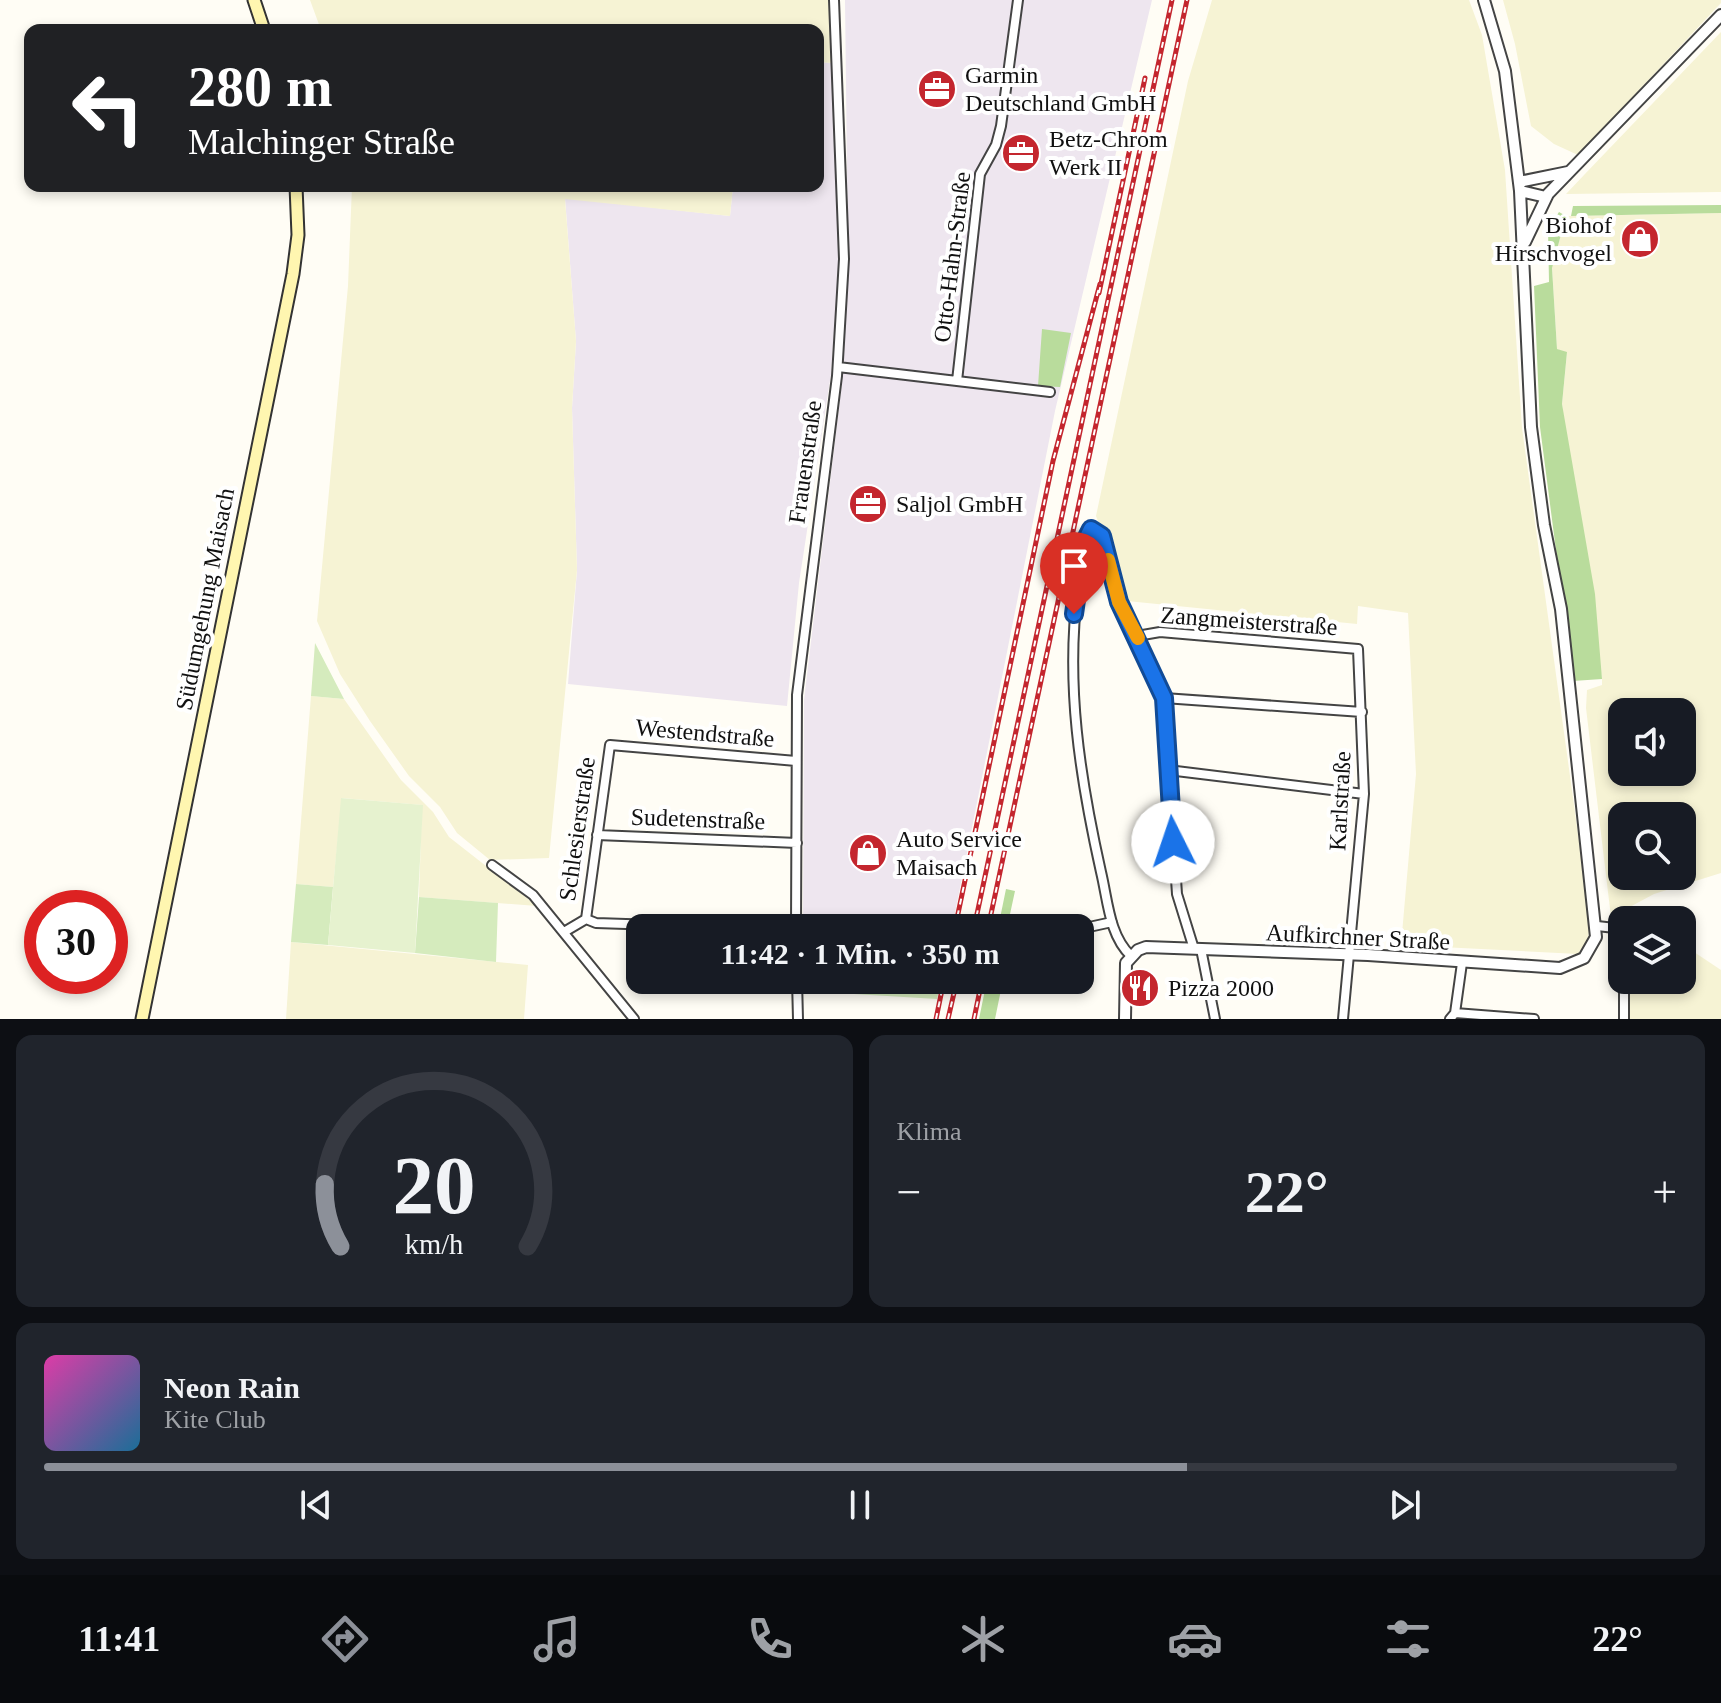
<!DOCTYPE html>
<html lang="de">
<head>
<meta charset="utf-8">
<style>
	body { margin:0; font-family:Georgia,serif; background:#20242c; color:#f1f3f6; height:100vh; display:flex; flex-direction:column; font-size:30px; white-space:nowrap }
	* { box-sizing:border-box; margin:0 }
	p { font-size:26px; color:#9ea1a6 }
	.icon { flex:none; width:44px; height:44px; fill:none; stroke:currentColor; stroke-width:2; stroke-linecap:round; stroke-linejoin:round }
	.map { position:relative; height:1019px; overflow:hidden }
	.details { display:flex; flex-direction:column; gap:16px; padding:16px; background:#0d0f14; flex:1 }
	.details>* { flex:none }
	.guide { position:absolute; left:24px; top:24px; width:800px; height:168px; border-radius:16px; box-shadow:0 4px 12px #0003; background:#202124; color:#fff; overflow:hidden }
	.buttons { position:absolute; left:1608px; top:698px; display:grid; gap:16px }
	.buttons a { display:grid; place-items:center; width:88px; height:88px; border-radius:16px; background:#171b24; box-shadow:0 4px 12px #0003; font-size:40px }
	.speed { position:absolute; left:24px; top:890px; display:flex; gap:16px; font-size:40px; font-weight:700; text-align:center }
	.speed>* { display:grid; place-content:center; width:104px; height:104px; border-radius:50%; background:#171b24; box-shadow:0 4px 12px #0003; line-height:1 }
	.speed .limit { border:12px solid #d22; background:#fff; color:#111 }
	.pin { position:absolute; display:grid; place-items:center; width:68px; height:68px; color:#fff; margin:-82px -34px; border-radius:50% 50% 50% 0; rotate:-45deg; box-shadow:0 0 8px #0007 }
	.pin .icon { rotate:45deg }
	.me { position:absolute; width:88px; margin:-44px; rotate:356deg; stroke-linejoin:round; filter:drop-shadow(0 0 6px #0008) }
	.turn { display:flex; align-items:center; gap:28px; height:168px; padding:0 32px; font-size:36px }
	.turn .icon { width:104px; height:104px; stroke-width:2.5 }
	.turn b { display:block; font-size:56px; line-height:68px }
	.big { font-size:60px; font-weight:800; line-height:1.1 }
	.details .widget { flex:1; display:flex; flex-direction:column; justify-content:center; gap:12px; min-width:0; padding:0 28px; border-radius:16px; background:#20242c }
	.details .dial { align-items:center; gap:0 }
	.dial svg { height:208px; overflow:visible; fill:none; stroke:#363941; stroke-width:7; stroke-linecap:round; text-anchor:middle }
	.dial text { fill:#f1f3f6; stroke:none }
	.song { display:flex; align-items:center; gap:24px }
	.cover { width:96px; height:96px; border-radius:12px; background:linear-gradient(135deg,hsl(320 70% 55%),hsl(200 70% 35%)) }
	.played { height:8px; border-radius:4px; background:linear-gradient(90deg,#8c9099 70%,#363941 70%) }
	.keys { display:flex; justify-content:space-around; direction:ltr }
	.heat { display:flex; justify-content:space-between; align-items:center; font-size:44px; direction:ltr }
	.details .tiles { flex:1; display:grid; gap:16px; grid-template-columns:1fr 1fr }
	.widget:last-child { grid-column:span 2 }
	.trip { position:absolute; left:626px; top:914px; width:468px; height:80px; border-radius:16px; background:#171b24; box-shadow:0 4px 12px #0003; font-weight:800; line-height:80px; text-align:center }
	.tabs { display:flex; height:128px; justify-content:space-around; align-items:center; background:#090b0e; color:#9ea1a6 }
	.tabs .icon { width:56px; height:56px }
	.tabs .on { color:#8c9099 }
	.tabs b { font-size:36px; color:#f1f3f6 }
	.map>svg:first-child { display:block }
</style>
</head>
<body>
<div class="map">
<svg width="1721" height="1019" viewBox="0 0 1721 1019">
	<rect width="100%" height="100%" fill="#fffdf5"/>
	<!-- industrial -->
	<path fill="#eee6ef" d="M845,0H1152L1055,411L952,928H803L804,700L843,374L848,258Z
		M818,62L832,63L839,259L831,374L799,583L787,706L568,684L577,570L572,408L576,341L565,198L730,216L733,186H818Z"/>
	<!-- farmland -->
	<path fill="#f6f3d4" fill-rule="evenodd" d="M310,0H829L832,63L818,62V30H321Z
		M1212,0H1469L1482,35L1505,170L1522,428L1590,921L1588,940L1578,954L1401,945L1416,774L1408,613L1358,606L1357,624L1127,601L1096,516L1188,81Z
		M1503,0H1721V3L1578,155L1554,144L1531,126L1515,44Z
		M1721,32V192L1566,194L1584,175Z
		M352,186H733L730,216L565,199L576,341L572,408L577,570L549,858L490,860L457,833L440,807L409,776L370,721L340,674L317,621L348,286Z
		M1721,213V873L1654,894L1611,917L1586,708L1587,690L1602,685V679L1565,431L1562,404L1567,353L1557,349L1552,267L1566,216ZM1622,712H1682V772H1622ZM1622,816H1682V876H1622Z
		M311,696L344,699L401,780L433,812L449,837L537,906L419,897L422,805L342,798L333,887L296,884Z
		M291,942L528,965L524,1019H286Z
		M1682,944L1721,970V1019H1629L1628,980H1682Z"/>
	<!-- green -->
	<path fill="#d5ebbd" d="M315,643L344,699L311,696Z
		M296,884L333,887L328,945L291,942Z
		M419,897L498,903L496,962L415,953Z
		M804,980H941L937,999L804,991Z"/>
	<!-- forest -->
	<path fill="#b9dc9c" d="M1721,205V213L1571,216L1573,206Z
		M1559,212L1566,216L1552,268L1557,349L1567,352L1562,404L1595,594L1602,679L1573,681L1540,427L1534,286L1549,282L1548,229Z
		M1042,329L1071,333L1060,387L1038,386Z
		M1006,889L1015,891L1007,928H998Z
		M987,980H1003L995,1019H979Z"/>
	<!-- pitch -->
	<path fill="#e6f2cf" d="M341,798L423,805L415,953L328,945Z"/>
	<g fill="none" stroke-linecap="round" stroke-linejoin="round">
		<!-- minor casing -->
		<g stroke="#444" stroke-width="12">
			<path id="minor" d="M838,367L957,381L980,174L996,145L1001,126L1018,0
				M957,381L1050,392
				M1137,636L1160,632L1358,649L1364,794L1343,1019
				M1164,698L1362,712
				M1168,770L1364,794
				M597,835L797,843
				M492,865L533,895L634,1019
				M586,919L610,745L796,761
				M1597,926L1615,928L1622,947
				M796,928L797,695L837,376L844,259L834,0
				M1080,929L1112,922
				M564,932L586,919L596,923L746,928
				M1201,949L1215,1019
				M1131,956C1109,935 1108,901 1101,872C1080,778 1065,683 1078,588C1081,567 1081,548 1091,529L1102,536L1119,602L1164,698L1177,894L1194,949
				M797,980L798,1019
				M1624,980V1019
				M1455,1013L1534,1019
				M1450,1019L1455,1013L1462,963"/>
		</g>
		<!-- tertiary casing -->
		<g stroke="#444" stroke-width="14">
			<path id="tertiary" d="M1519,182L1568,172
				M1520,191L1546,197
				M1525,242L1548,194L1721,15
				M1125,1019L1126,963L1138,950L1146,947L1368,955L1560,968L1584,958L1596,937L1561,609L1544,525L1531,427L1520,191L1505,71L1484,0"/>
		</g>
		<!-- secondary casing -->
		<g stroke="#333" stroke-width="15">
			<path id="secondary" d="M254,0L264,30
				M142,1019L293,274L298,235L296,186"/>
		</g>
		<!-- minor -->
		<use href="#minor" stroke="#fff" stroke-width="8"/>
		<!-- tertiary -->
		<use href="#tertiary" stroke="#fff" stroke-width="10"/>
		<!-- secondary -->
		<use href="#secondary" stroke="#fff6b0" stroke-width="11"/>
		<!-- rail casing -->
		<g stroke="#c4262e" stroke-width="5">
			<path id="rail" d="M1099,293L1145,78
				M955,928L1053,461L1100,284
				M974,928L1172,0
				M988,928L1187,0
				M936,1019L944,980
				M948,1019L957,980
				M974,1019L982,980"/>
		</g>
		<!-- rail -->
		<use href="#rail" stroke="#fff" stroke-width="2" stroke-dasharray="6" stroke-linecap="butt"/>
	</g>
	<g fill="none" stroke-linecap="round" stroke-linejoin="round">
		<!-- route casing -->
		<g stroke="#114b97" stroke-width="20">
			<path id="route" d="M1074,614L1084,543L1091,529L1102,536L1119,602L1164,698L1173,842"/>
		</g>
		<!-- route -->
		<use href="#route" stroke="#1a73e8" stroke-width="14"/>
		<!-- slow -->
		<path stroke="#f59e0b" stroke-width="14" d="M1108,560L1119,602L1138,638"/>
	</g>
	<!-- icons -->
	<defs>
		<g id="office-disc" transform="scale(2)"><circle r="9.5" fill="#c4262e" stroke="#fff"/><path d="M-6-3h4V-5.5h4V-3h4V5H-6ZM-1-4.5V-3h2v-1.5ZM-6 0V1H6V0Z" fill="#fff"/></g>
		<g id="shop-disc" transform="scale(2)"><circle r="9.5" fill="#c4262e" stroke="#fff"/><path d="M-5-2.5h2.3a2.7 3.5 0 0 1 5.4 0H5L5.5 6h-11ZM-1.5-2.5h3a1.5 2.3 0 0 0-3 0Z" fill="#fff"/></g>
		<g id="restaurant-disc" transform="scale(2)"><circle r="9.5" fill="#c4262e" stroke="#fff"/><path d="M-5-6h1v4h1v-4h1v4h1v-4h1v5L-1.5 .5V6h-2V.5L-5-1ZM5-6V6H3V1.5H1.5Q1.5-4 5-6Z" fill="#fff"/></g>
	</defs>
	<g fill-rule="evenodd">
		<use href="#office-disc" x="937" y="89"/>
		<use href="#office-disc" x="1021" y="153"/>
		<use href="#shop-disc" x="1640" y="239"/>
		<use href="#office-disc" x="868" y="504"/>
		<use href="#shop-disc" x="868" y="853"/>
		<use href="#restaurant-disc" x="1140" y="988"/>
	</g>
	<g text-anchor="middle" stroke-width="8" stroke-linejoin="round" paint-order="stroke">
		<!-- poi labels -->
		<g font-size="24" fill="#111" stroke="#fff" text-anchor="start">
			<text x="965" y="83">Garmin<tspan x="965" dy="28">Deutschland GmbH</tspan></text>
			<text x="1049" y="147">Betz-Chrom<tspan x="1049" dy="28">Werk II</tspan></text>
			<text x="1612" y="233" text-anchor="end">Biohof<tspan x="1612" dy="28">Hirschvogel</tspan></text>
			<text x="896" y="512">Saljol GmbH</text>
			<text x="896" y="847">Auto Service<tspan x="896" dy="28">Maisach</tspan></text>
			<text x="1168" y="996">Pizza 2000</text>
		</g>
		<!-- street labels -->
		<g font-size="24" fill="#111" stroke="#fff">
			<text transform="translate(952 257) rotate(-83)" y="8">Otto-Hahn-Straße</text>
			<text transform="translate(805 462) rotate(-82)" y="8">Frauenstraße</text>
			<text transform="translate(205 599) rotate(-79)" y="8">Südumgehung Maisach</text>
			<text transform="translate(1249 621) rotate(4)" y="8">Zangmeisterstraße</text>
			<text transform="translate(705 733) rotate(5)" y="8">Westendstraße</text>
			<text transform="translate(1340 801) rotate(-87)" y="8">Karlstraße</text>
			<text transform="translate(698 819) rotate(2)" y="8">Sudetenstraße</text>
			<text transform="translate(577 829) rotate(-82)" y="8">Schlesierstraße</text>
			<text transform="translate(1358 937) rotate(3)" y="8">Aufkirchner Straße</text>
		</g>
	</g>
</svg>
<div class="buttons">
<a><svg class="icon" aria-label="sound" viewBox="0 0 24 24"><path d="M4 9h4l5-4v14l-5-4H4zM17 9q2 3 0 6"/></svg></a>
<a><svg class="icon" aria-label="search" viewBox="0 0 24 24"><circle cx="10" cy="10" r="6"/><path d="M15 15l6 6"/></svg></a>
<a><svg class="icon" aria-label="layers" viewBox="0 0 24 24"><path d="M12 4l9 5-9 5-9-5zM3 14l9 5 9-5"/></svg></a>
</div>
<div class="speed"><div class="limit">30</div></div>
<div class="pin" style="left:1074px;top:614px;background:#d93025"><svg class="icon" aria-label="arrive" viewBox="0 0 24 24"><path d="M6 21V4h12l-3 4 3 4H6"/></svg></div>
<svg class="me" style="left:1173px;top:842px" viewBox="-20 -20 40 40"><circle r="19" fill="#fff"/><path d="M0-13L10 11 0 6-10 11z" fill="#1a73e8"/></svg>
<div class="trip">11:42 · 1 Min. · 350 m</div>
<div class="guide">
<div class="turn"><svg class="icon" aria-label="left" viewBox="0 0 24 24"><path d="M17 20v-9H6M10 6l-5 5 5 5"/></svg><div><b>280 m</b>Malchinger Straße</div></div>
</div>
</div>
<section class="details">
<div class="tiles">
<div class="widget dial"><svg viewBox="0 0 100 80">
<path d="M14 69A42 42 0 1 1 86 69"/>
<path d="M14 69A42 42 0 0 1 8 45" stroke="#8c9099"/>
<text x="50" y="56" font-size="32" font-weight="700">20</text>
<text x="50" y="72" font-size="11">km/h</text>
</svg></div>
<div class="widget"><p>Klima</p>
<div class="heat"><a>−</a><b class="big">22°</b><a>+</a></div>
</div>
<div class="widget">
<div class="song"><i class="cover"></i><div><b>Neon Rain</b><p>Kite Club</p></div></div>
<div class="played"></div>
<div class="keys"><svg class="icon" aria-label="previous" viewBox="0 0 24 24"><path d="M18 5L8 12l10 7zM5 5v14"/></svg><svg class="icon" aria-label="pause" viewBox="0 0 24 24"><path d="M8 5v14M16 5v14"/></svg><svg class="icon" aria-label="next" viewBox="0 0 24 24"><path d="M6 5l10 7-10 7zM19 5v14"/></svg></div>
</div>
</div>
</section>
<nav class="tabs">
<b>11:41</b>
<svg class="icon on" aria-label="directions" viewBox="0 0 24 24"><path d="M12 3l9 9-9 9-9-9zM9 14v-3h6M13 9l2 2-2 2"/></svg>
<svg class="icon" aria-label="music" viewBox="0 0 24 24"><path d="M9 18V5l10-2v13"/><circle cx="6" cy="18" r="3"/><circle cx="16" cy="16" r="3"/></svg>
<svg class="icon" aria-label="phone" viewBox="0 0 24 24"><path d="M5 4h4l2 5-3 2q2 4 5 5l2-3 5 2v4C11 20 4 13 5 4z"/></svg>
<svg class="icon" aria-label="climate" viewBox="0 0 24 24"><path d="M12 3v18M4 7l16 10M4 17L20 7"/></svg>
<svg class="icon" aria-label="car" viewBox="0 0 24 24"><path d="M5 17H2v-5l4-1 3-4h7l3 4 3 1v5h-3M9 17h6M6 11h13"/><circle cx="7" cy="17" r="2"/><circle cx="17" cy="17" r="2"/></svg>
<svg class="icon" aria-label="filters" viewBox="0 0 24 24"><path d="M4 7h16M4 17h16"/><circle cx="9" cy="7" r="2"/><circle cx="15" cy="17" r="2"/></svg>
<b>22°</b>
</nav>
</body>
</html>
